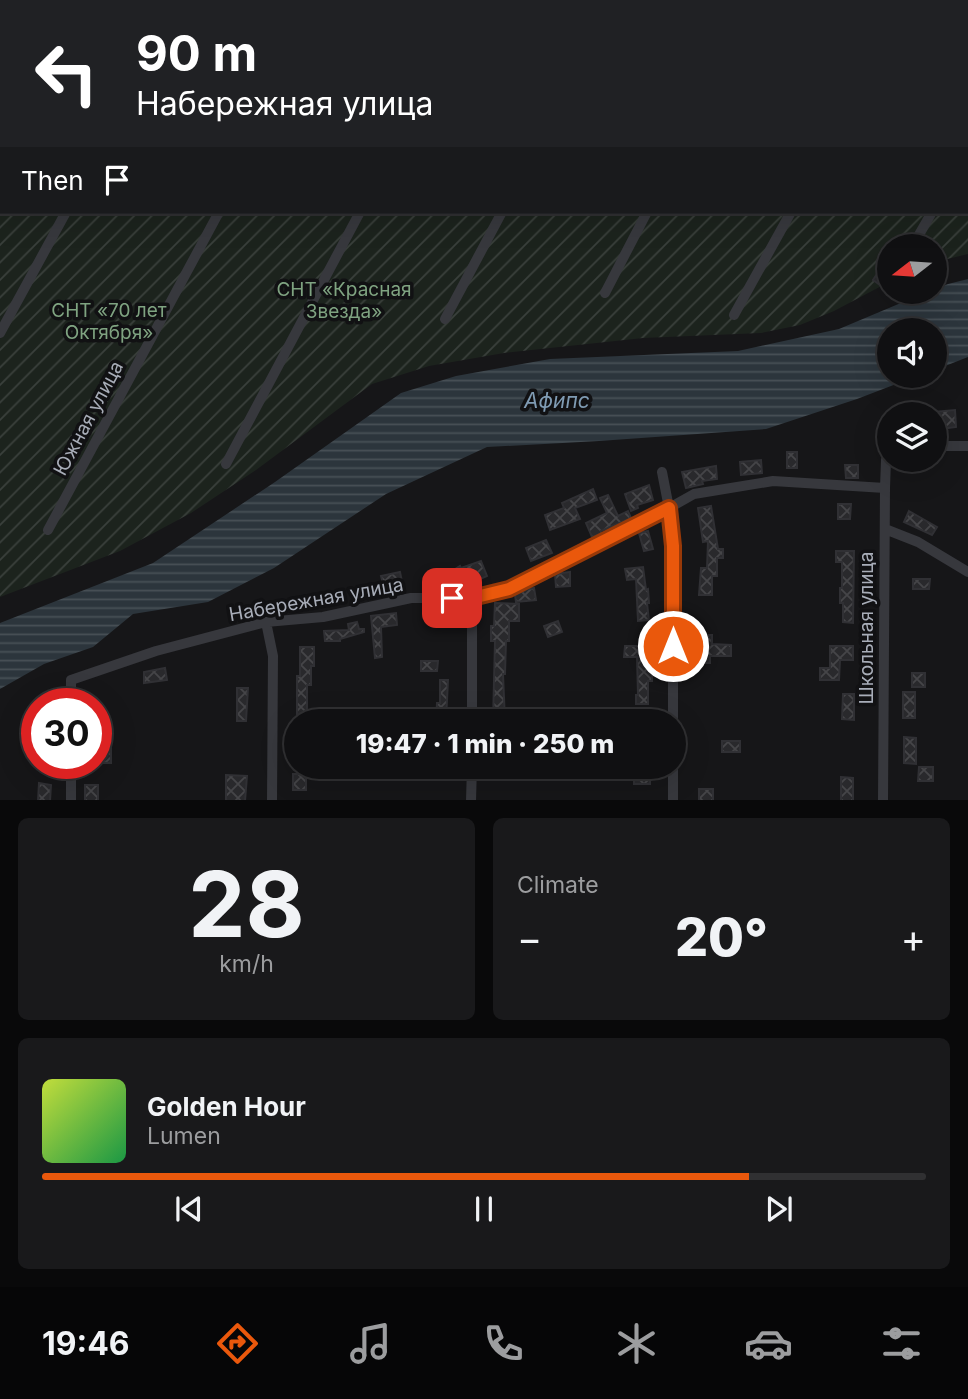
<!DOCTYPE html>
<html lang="en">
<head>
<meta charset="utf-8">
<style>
	body { margin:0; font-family:Inter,sans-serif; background:#19191b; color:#f1f3f6; height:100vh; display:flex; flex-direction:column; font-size:26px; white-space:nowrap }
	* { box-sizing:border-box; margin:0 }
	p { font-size:23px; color:#9c9d9f }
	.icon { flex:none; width:38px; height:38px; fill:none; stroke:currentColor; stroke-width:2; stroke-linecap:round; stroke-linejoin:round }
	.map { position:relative; height:800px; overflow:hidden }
	.drawer { display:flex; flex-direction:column; gap:18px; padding:18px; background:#09090a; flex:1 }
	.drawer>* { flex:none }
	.guide { position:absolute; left:0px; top:0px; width:970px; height:214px; box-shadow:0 7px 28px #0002,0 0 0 2px #303032; background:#202124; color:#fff; overflow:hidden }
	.needle { width:46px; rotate:253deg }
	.buttons { position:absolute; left:877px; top:234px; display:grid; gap:14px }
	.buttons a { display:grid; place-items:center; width:70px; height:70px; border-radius:50%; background:#101012; box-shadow:0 7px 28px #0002,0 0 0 2px #303032; font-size:35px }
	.speed { position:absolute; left:21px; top:688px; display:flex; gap:14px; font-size:35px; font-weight:700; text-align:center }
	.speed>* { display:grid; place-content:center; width:91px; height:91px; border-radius:50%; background:#101012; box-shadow:0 7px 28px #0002,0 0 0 2px #303032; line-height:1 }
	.speed .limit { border:10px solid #d22; background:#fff; color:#111 }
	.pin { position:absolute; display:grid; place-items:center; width:60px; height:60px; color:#fff; margin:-30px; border-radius:14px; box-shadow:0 4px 10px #0006 }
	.me { position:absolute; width:77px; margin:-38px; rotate:0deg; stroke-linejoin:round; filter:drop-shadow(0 0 5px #0008) }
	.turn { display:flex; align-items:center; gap:24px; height:147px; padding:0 21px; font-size:32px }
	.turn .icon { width:91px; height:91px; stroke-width:2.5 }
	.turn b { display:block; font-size:49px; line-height:60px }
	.then { display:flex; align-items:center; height:66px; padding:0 21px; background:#0003; gap:14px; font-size:26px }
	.big { font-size:52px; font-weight:800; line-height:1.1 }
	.drawer .tile { flex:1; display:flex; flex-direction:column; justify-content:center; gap:10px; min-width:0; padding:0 24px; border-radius:10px; background:#19191b }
	.drawer .dial { align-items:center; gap:0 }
	.dial b { font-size:91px; line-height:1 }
	.song { display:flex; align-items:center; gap:21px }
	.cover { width:84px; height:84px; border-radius:10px; background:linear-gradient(135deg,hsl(70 70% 55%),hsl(140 70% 35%)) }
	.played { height:7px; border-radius:4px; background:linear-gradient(90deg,#ea580c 80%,#303032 80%) }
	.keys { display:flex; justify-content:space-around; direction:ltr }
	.heat { display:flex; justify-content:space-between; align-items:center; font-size:38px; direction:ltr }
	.drawer .tiles { flex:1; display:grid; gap:18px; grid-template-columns:1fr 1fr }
	.tile:last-child { grid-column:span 2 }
	.trip { position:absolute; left:284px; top:709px; width:402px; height:70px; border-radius:35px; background:#101012; box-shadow:0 7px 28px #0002,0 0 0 2px #303032; font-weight:800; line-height:70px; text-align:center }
	.tabs { display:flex; height:112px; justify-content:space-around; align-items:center; background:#060607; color:#9c9d9f }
	.tabs .icon { width:49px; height:49px }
	.tabs .selected { color:#ea580c }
	.tabs b { font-size:32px; color:#f1f3f6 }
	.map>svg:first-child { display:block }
</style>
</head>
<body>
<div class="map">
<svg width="968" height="801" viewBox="0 0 968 801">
	<defs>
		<pattern id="garden-furrows" width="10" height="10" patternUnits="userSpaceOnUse" patternTransform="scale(1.75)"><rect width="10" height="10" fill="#1c231d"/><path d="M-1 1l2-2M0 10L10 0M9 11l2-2" fill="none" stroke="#3a403c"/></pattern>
		<pattern id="water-rules" width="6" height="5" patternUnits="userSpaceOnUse" patternTransform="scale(1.75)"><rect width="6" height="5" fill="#2c353c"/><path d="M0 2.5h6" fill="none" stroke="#485056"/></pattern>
		<pattern id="building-cross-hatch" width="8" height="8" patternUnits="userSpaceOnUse" patternTransform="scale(1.75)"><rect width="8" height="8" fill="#29292c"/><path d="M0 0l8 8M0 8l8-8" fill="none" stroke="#454548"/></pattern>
	</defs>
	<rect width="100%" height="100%" fill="#161618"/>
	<!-- garden -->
	<path fill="url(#garden-furrows)" d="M0,0H968V254L935,262L934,247H889V282L834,311L800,325L761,333L643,338L504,353L429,366L372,384L256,470L191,513L120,551L0,597V78L2,76V212H968V2H2V12Z"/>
	<!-- water -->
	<path fill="url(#water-rules)" d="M968,279V357L935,370L934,331H889V376H917L857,399L766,429L599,441L487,447L386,494L274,568L208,602L133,614L93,647L44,664L0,689V623L153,563L275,482L401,393L456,376L550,359L738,351L839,329L927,292H934L935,289L948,284Z"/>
	<!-- building -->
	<path fill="url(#building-cross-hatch)" stroke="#303034" stroke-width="2" d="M889,256V277L883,287L873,280Z
		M955,410L956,427L934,430V412Z
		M787,452H797V468H787Z
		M761,460L762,473L741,475L740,462Z
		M845,465H858V478H846Z
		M716,466L717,479L702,481L703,484L686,488L682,472Z
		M649,485L653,500L637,505L638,508L631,511L625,494Z
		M593,489L597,500L575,508L580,519L550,530L545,515L564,508L562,503Z
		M608,495L618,516L628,511L631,518L601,531L602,533L592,537L586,523L607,513L600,498Z
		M838,504H851L850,519H838Z
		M711,506L718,549H723V558H717V576H712V595H699L701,568H707L708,541L703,542L698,508Z
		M909,511L937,527L932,535L904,522Z
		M648,531L653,549L644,551L639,533Z
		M546,540L552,553L531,561L526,548Z
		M836,551H854L853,623L843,622V603H840V588H842V562H836Z
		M481,561L487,576L476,581L475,578L460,586L452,571L460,566L461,568Z
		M643,567L646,590L648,589L649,603H647L649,620L638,621L636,579L627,580L625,569Z
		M400,572L403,587L385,591L381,576Z
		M570,572V586L556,587L555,574Z
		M913,579H930L929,589H913Z
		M534,588L536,600L516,602L515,595L527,589Z
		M495,603L519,604V621H509V641H506L505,674H503L505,721H493L495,641H491V626H494Z
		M396,613L397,625L381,627L382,657L375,658L371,616Z
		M558,621L562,632L548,637L544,626Z
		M357,622L359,629H364V632L340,639V641H325L324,631L349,630L348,624Z
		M640,635H652V681H648V704H636V695H638L637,657H624L625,646H640Z
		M699,635H712V644L731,645V656H710V663H699Z
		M830,646H853V660H840L839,680H820V668H830Z
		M300,647H314V666H311V685H307V721H297V676H300Z
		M421,661H438L437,671H421Z
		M165,668L167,680L144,683V672Z
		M912,673H925V687H912Z
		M440,680H448L446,721H436L437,703H440Z
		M237,688H248L246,721H237Z
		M903,692H915V718H903Z
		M843,694H854V720L842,719Z
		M904,737L916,738V764L904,763Z
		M722,741H740V752H722Z
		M100,746H111V763H100Z
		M919,767H933V781H918Z
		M293,774H306V790H293Z
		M634,774H650V784H634Z
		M226,775L247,776L245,801H226Z
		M841,777L853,778V801H841Z
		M39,783L51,785L50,801H38Z
		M85,785H98V801H85Z
		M699,789H713V801H699Z"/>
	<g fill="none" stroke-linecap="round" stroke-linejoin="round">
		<!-- street -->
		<path stroke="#37383d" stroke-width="10" d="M8,0L9,2
			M370,0L373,2
			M29,2L30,0
			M77,2L78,0
			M179,2L180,0
			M340,2L341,0
			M398,2V0
			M473,2L474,0
			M613,2L614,0
			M758,2L759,0
			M907,2L908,0
			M968,149V148
			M0,153L2,149
			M912,247L932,212
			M605,293L647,212
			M734,315L791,212
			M445,319L502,212
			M0,333L66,212
			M934,446H968
			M226,464L360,212
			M662,472L669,508L673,546V721
			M885,529L918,542L968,572
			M48,530L219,212
			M266,622L273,656L272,801
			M71,704V680L156,651L266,622L323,617L411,598H472L509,589L669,508L694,494L773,481L885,488
			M472,721V598
			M673,766V801
			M71,801V763
			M471,801L472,766
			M883,801L885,488L886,460L889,456"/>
	</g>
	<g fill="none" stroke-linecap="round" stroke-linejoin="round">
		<!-- route casing -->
		<g stroke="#983908" stroke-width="18">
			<path id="route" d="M452,598H472L509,589L669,508L673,546V646"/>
		</g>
		<!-- route -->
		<use href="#route" stroke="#ea580c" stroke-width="12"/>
	</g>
	<g text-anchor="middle" stroke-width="7" stroke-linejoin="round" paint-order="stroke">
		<!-- park labels -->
		<g font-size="19" fill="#7fa381" stroke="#111113">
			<text x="344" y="296">СНТ «Красная<tspan x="344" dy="22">Звезда»</tspan></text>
			<text x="109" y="317">СНТ «70 лет<tspan x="109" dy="22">Октября»</tspan></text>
		</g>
		<!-- street labels -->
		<g font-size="19" fill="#a8adb8" stroke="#111113">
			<text transform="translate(88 418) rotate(-62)" y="7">Южная улица</text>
			<text transform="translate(316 599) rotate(-10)" y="7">Набережная улица</text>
			<text transform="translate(866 628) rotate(-90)" y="7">Школьная улица</text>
		</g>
		<!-- water labels -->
		<g font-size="21" font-style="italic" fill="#7f9bb3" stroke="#111113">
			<text x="557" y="408">Афипс</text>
		</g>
	</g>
</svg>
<div class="buttons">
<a><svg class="needle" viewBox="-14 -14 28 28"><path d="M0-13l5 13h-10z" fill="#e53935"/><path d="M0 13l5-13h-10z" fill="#9c9d9f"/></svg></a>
<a><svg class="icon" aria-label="sound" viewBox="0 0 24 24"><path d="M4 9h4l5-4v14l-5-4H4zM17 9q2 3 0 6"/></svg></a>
<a><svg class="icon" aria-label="layers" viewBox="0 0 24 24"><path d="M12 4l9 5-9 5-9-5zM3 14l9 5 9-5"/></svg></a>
</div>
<div class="speed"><div class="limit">30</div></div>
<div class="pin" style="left:452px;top:598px;background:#d93025"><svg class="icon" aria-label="arrive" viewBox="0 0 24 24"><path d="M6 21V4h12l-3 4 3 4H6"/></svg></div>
<svg class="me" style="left:673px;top:646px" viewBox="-20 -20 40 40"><circle r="17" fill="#ea580c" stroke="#fff" stroke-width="3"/><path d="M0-11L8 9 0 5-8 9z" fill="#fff"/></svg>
<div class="trip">19:47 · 1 min · 250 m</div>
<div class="guide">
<div class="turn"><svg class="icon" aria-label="left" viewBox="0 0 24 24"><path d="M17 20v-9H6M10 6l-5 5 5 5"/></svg><div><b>90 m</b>Набережная улица</div></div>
<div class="then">Then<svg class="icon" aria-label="arrive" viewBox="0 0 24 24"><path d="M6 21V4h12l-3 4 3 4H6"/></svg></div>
</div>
</div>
<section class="drawer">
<div class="tiles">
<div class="tile dial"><b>28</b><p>km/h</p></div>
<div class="tile"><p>Climate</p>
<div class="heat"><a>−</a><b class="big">20°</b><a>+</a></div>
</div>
<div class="tile">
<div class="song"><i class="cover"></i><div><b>Golden Hour</b><p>Lumen</p></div></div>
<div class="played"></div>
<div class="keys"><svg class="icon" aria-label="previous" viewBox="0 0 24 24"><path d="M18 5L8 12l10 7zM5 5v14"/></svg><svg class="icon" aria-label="pause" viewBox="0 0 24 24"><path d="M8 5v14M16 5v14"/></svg><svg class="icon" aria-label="next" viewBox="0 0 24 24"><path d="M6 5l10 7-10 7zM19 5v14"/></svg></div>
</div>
</div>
</section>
<nav class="tabs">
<b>19:46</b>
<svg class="icon selected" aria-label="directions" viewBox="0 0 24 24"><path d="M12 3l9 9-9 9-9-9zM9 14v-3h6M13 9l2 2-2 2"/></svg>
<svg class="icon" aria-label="music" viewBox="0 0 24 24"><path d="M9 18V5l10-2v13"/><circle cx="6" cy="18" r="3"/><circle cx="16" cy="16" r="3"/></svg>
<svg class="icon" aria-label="phone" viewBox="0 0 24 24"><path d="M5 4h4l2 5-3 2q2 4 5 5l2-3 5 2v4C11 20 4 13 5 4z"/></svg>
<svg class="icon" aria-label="climate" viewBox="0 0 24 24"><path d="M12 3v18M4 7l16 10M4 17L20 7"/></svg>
<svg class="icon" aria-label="car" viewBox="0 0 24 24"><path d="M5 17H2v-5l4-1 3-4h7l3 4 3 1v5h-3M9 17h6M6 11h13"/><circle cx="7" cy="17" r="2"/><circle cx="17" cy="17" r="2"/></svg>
<svg class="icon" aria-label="filters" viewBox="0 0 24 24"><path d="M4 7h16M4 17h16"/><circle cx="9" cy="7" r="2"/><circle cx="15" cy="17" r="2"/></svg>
</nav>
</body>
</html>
